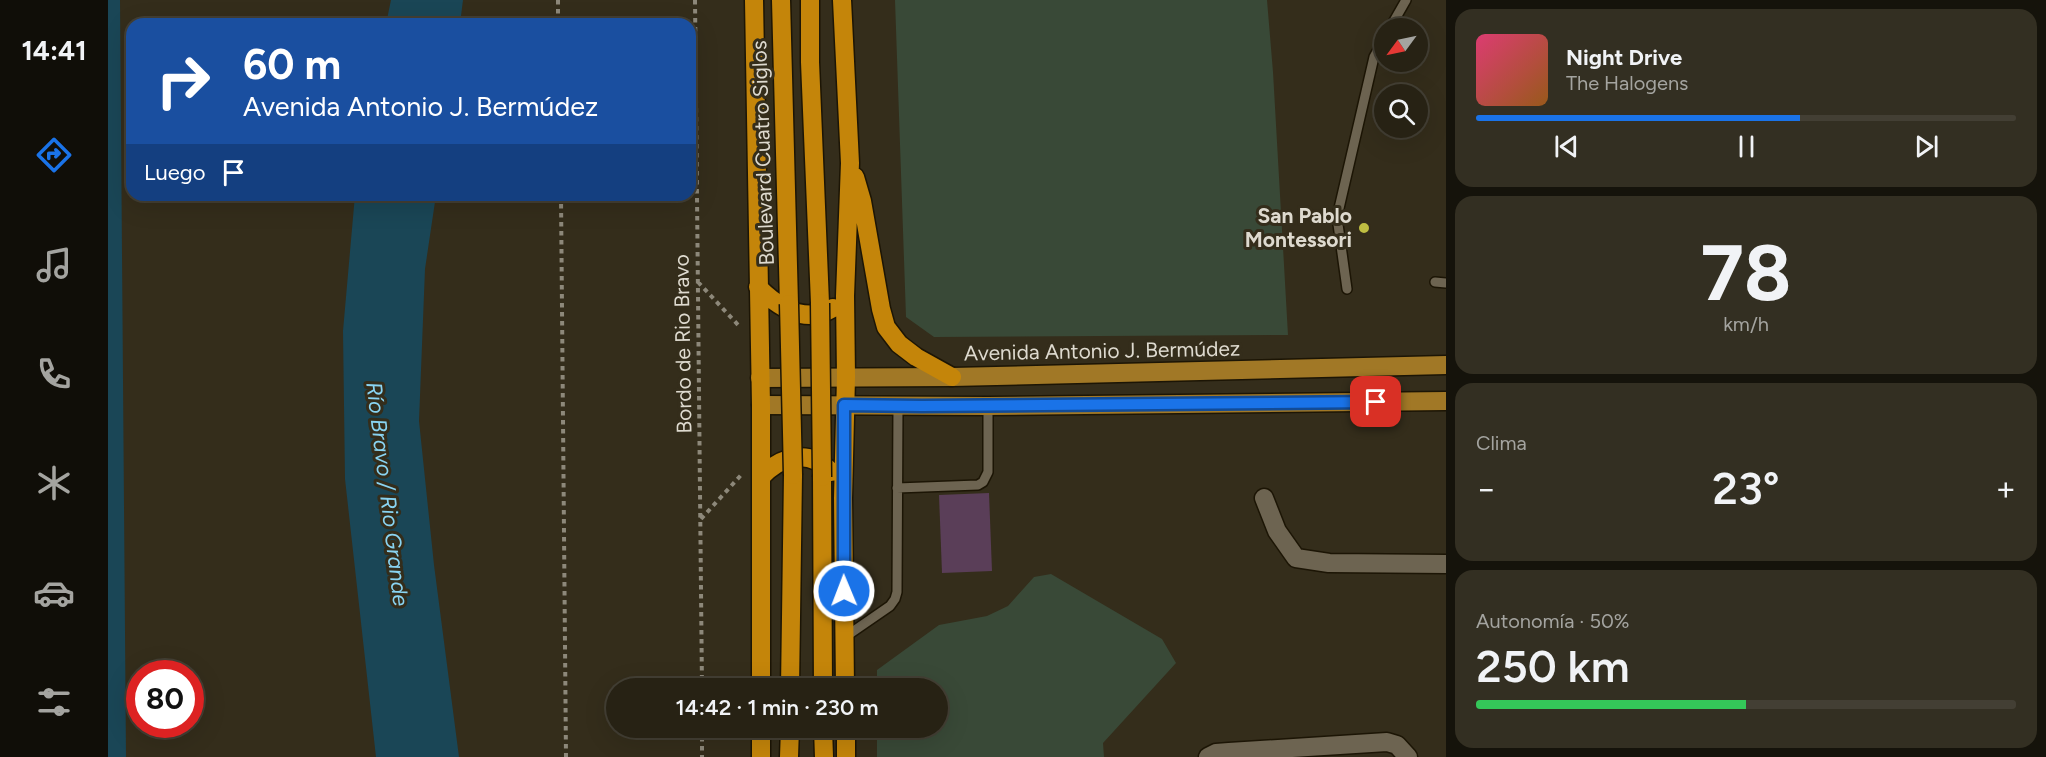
<!DOCTYPE html>
<html lang="es">
<head>
<meta charset="utf-8">
<style>
	body { margin:0; font-family:Figtree,sans-serif; background:#332f22; color:#f1f3f6; height:100vh; display:flex; flex-direction:column; font-size:22px; white-space:nowrap }
	* { box-sizing:border-box; margin:0 }
	p { font-size:20px; color:#a4a4a0 }
	.icon { flex:none; width:33px; height:33px; fill:none; stroke:currentColor; stroke-width:2; stroke-linecap:round; stroke-linejoin:round }
	.map { position:relative; flex:1; overflow:hidden }
	.panel { display:flex; flex-direction:column; gap:9px; padding:9px; background:#15130b; width:600px }
	.panel>* { flex:none }
	.hud { position:absolute; left:18px; top:18px; width:570px; height:183px; border-radius:18px; box-shadow:0 6px 24px #0002,0 0 0 2px #433f34; background:#1a4fa0; color:#fff; overflow:hidden }
	.needle { width:39px; rotate:237deg }
	.fabs { position:absolute; left:1266px; top:18px; display:grid; gap:12px }
	.fabs a { display:grid; place-items:center; width:54px; height:54px; border-radius:50%; background:#272214; box-shadow:0 6px 24px #0002,0 0 0 2px #433f34; font-size:30px }
	.speed { position:absolute; left:18px; top:660px; display:flex; gap:12px; font-size:30px; font-weight:700; text-align:center }
	.speed>* { display:grid; place-content:center; width:78px; height:78px; border-radius:50%; background:#272214; box-shadow:0 6px 24px #0002,0 0 0 2px #433f34; line-height:1 }
	.speed .limit { border:9px solid #d22; background:#fff; color:#111 }
	.pin { position:absolute; display:grid; place-items:center; width:51px; height:51px; color:#fff; margin:-26px; border-radius:12px; box-shadow:0 3px 9px #0006 }
	.me { position:absolute; width:66px; margin:-33px; rotate:359deg; stroke-linejoin:round; filter:drop-shadow(0 0 4px #0008) }
	.turn { display:flex; align-items:center; gap:21px; height:126px; padding:0 18px; font-size:27px }
	.turn .icon { width:78px; height:78px; stroke-width:2.5 }
	.turn b { display:block; font-size:42px; line-height:51px }
	.then { display:flex; align-items:center; height:57px; padding:0 18px; background:#0003; gap:12px; font-size:22px }
	.big { font-size:45px; font-weight:600; line-height:1.1 }
	.panel .card { flex:1; display:flex; flex-direction:column; justify-content:center; gap:9px; min-width:0; padding:0 21px; border-radius:18px; background:#332f22 }
	.panel .dial { align-items:center; gap:0 }
	.dial b { font-size:78px; line-height:1 }
	.song { display:flex; align-items:center; gap:18px }
	.cover { width:72px; height:72px; border-radius:9px; background:linear-gradient(135deg,hsl(340 70% 55%),hsl(30 70% 35%)) }
	.played { height:6px; border-radius:3px; background:linear-gradient(90deg,#1a73e8 60%,#433f34 60%) }
	.keys { display:flex; justify-content:space-around; direction:ltr }
	.heat { display:flex; justify-content:space-between; align-items:center; font-size:33px; direction:ltr }
	.charge { height:9px; border-radius:4px; background:linear-gradient(90deg,#34c759 50%,#433f34 0) }
	.trip { position:absolute; left:498px; top:678px; width:342px; height:60px; border-radius:30px; background:#272214; box-shadow:0 6px 24px #0002,0 0 0 2px #433f34; font-weight:600; line-height:60px; text-align:center }
	main { display:flex; flex:1; min-height:0 }
	.dock { display:flex; flex-direction:column; width:108px; justify-content:space-around; align-items:center; background:#100e08; color:#a4a4a0 }
	.dock .icon { width:42px; height:42px }
	.dock .active { color:#1a73e8 }
	.dock b { font-size:27px; color:#f1f3f6 }
	.map>svg:first-child { display:block }
</style>
</head>
<body>
<main>
<nav class="dock">
<b>14:41</b>
<svg class="icon active" aria-label="directions" viewBox="0 0 24 24"><path d="M12 3l9 9-9 9-9-9zM9 14v-3h6M13 9l2 2-2 2"/></svg>
<svg class="icon" aria-label="music" viewBox="0 0 24 24"><path d="M9 18V5l10-2v13"/><circle cx="6" cy="18" r="3"/><circle cx="16" cy="16" r="3"/></svg>
<svg class="icon" aria-label="phone" viewBox="0 0 24 24"><path d="M5 4h4l2 5-3 2q2 4 5 5l2-3 5 2v4C11 20 4 13 5 4z"/></svg>
<svg class="icon" aria-label="climate" viewBox="0 0 24 24"><path d="M12 3v18M4 7l16 10M4 17L20 7"/></svg>
<svg class="icon" aria-label="car" viewBox="0 0 24 24"><path d="M5 17H2v-5l4-1 3-4h7l3 4 3 1v5h-3M9 17h6M6 11h13"/><circle cx="7" cy="17" r="2"/><circle cx="17" cy="17" r="2"/></svg>
<svg class="icon" aria-label="filters" viewBox="0 0 24 24"><path d="M4 7h16M4 17h16"/><circle cx="9" cy="7" r="2"/><circle cx="15" cy="17" r="2"/></svg>
</nav>
<div class="map">
<svg width="1338" height="757" viewBox="0 0 1338 757">
	<rect width="100%" height="100%" fill="#342d1b"/>
	<!-- green -->
	<path fill="#394937" d="M787,0H1159L1165,72L1180,335L826,337L798,317Z
		M943,574L1054,639L1068,663L995,743L996,757H769V728H830V688H769V670L831,625L879,616L900,606L926,577Z"/>
	<!-- water -->
	<path fill="#1a4656" d="M283,0H355L352,24H278Z
		M247,195H328L317,269L311,421L326,565L351,757H268L237,479L235,331Z"/>
	<g fill="none" stroke-linecap="round" stroke-linejoin="round">
		<!-- canal -->
		<path stroke="#1a4656" stroke-width="22" d="M1,0L7,757"/>
	</g>
	<!-- building -->
	<path fill="#5a3e58" d="M881,493L884,571L834,573L831,495Z"/>
	<g fill="none" stroke-linecap="round" stroke-linejoin="round">
		<!-- lane casing -->
		<g stroke="#1c1505" stroke-width="12">
			<path id="lane" d="M1282,28L1298,0
				M1327,282L1338,283
				M1239,289L1229,217L1266,57L1276,39
				M789,488L870,485L875,482L880,472V406
				M737,637L782,606L787,599L789,592L790,406"/>
		</g>
		<!-- street casing -->
		<g stroke="#1c1505" stroke-width="21">
			<path id="street" d="M1156,498L1169,531L1188,558L1221,563L1338,564
				M1100,757L1108,753L1121,752L1279,742L1289,745L1300,757"/>
		</g>
		<!-- primary casing -->
		<g stroke="#1c1505" stroke-width="21">
			<path id="primary" d="M652,378L844,377L1338,365
				M653,405L880,406L1338,401"/>
		</g>
		<!-- highway casing -->
		<g stroke="#1c1505" stroke-width="21">
			<path id="highway" d="M646,0L653,405V688
				M673,0L681,304
				M702,0V62L712,303
				M734,0L742,163L737,296L738,377L735,498L737,688
				M747,177L754,201L773,309L778,327L791,344L808,357L844,377
				M650,287C670,307 697,325 725,308
				M653,477C673,456 701,448 723,472
				M714,477L715,688
				M682,688L685,475
				M715,728L716,757
				M738,728V757
				M653,757V728
				M681,757L682,728"/>
		</g>
		<!-- path -->
		<path stroke="#8d887a" stroke-width="4" stroke-dasharray="4.5 4.5" stroke-linecap="butt" d="M450,0V24
			M587,0L594,688
			M453,195L458,757
			M590,282L632,327
			M593,519L634,474
			M594,728V757"/>
		<!-- lane -->
		<use href="#lane" stroke="#6d6451" stroke-width="9"/>
		<!-- street -->
		<use href="#street" stroke="#6d6451" stroke-width="18"/>
		<!-- primary -->
		<use href="#primary" stroke="#a17826" stroke-width="18"/>
		<!-- highway -->
		<use href="#highway" stroke="#c4850a" stroke-width="18"/>
		<!-- highway-bridge casing -->
		<g stroke="#1c1505" stroke-width="21" stroke-linecap="butt">
			<path id="highway-bridge" d="M712,303L714,477
				M681,304L685,475"/>
		</g>
		<!-- highway-bridge -->
		<use href="#highway-bridge" stroke="#c4850a" stroke-width="18"/>
	</g>
	<g fill="none" stroke-linecap="round" stroke-linejoin="round">
		<!-- route casing -->
		<g stroke="#114b97" stroke-width="15">
			<path id="route" d="M736,591V405L814,406L1268,402"/>
		</g>
		<!-- route -->
		<use href="#route" stroke="#1a73e8" stroke-width="10"/>
	</g>
	<!-- markers -->
	<circle fill="#bfbe42" stroke="#342d1b" stroke-width="2" cx="1256" cy="228" r="6"/>
	<g text-anchor="middle" stroke-width="6" stroke-linejoin="round" paint-order="stroke">
		<!-- street labels -->
		<g font-size="21" fill="#dedacf" stroke="#342d1b">
			<text transform="translate(655 153) rotate(-92)" y="7">Boulevard Cuatro Siglos</text>
			<text transform="translate(575 344) rotate(-91)" y="7">Bordo de Rio Bravo</text>
			<text transform="translate(994 351) rotate(-1)" y="7">Avenida Antonio J. Bermúdez</text>
		</g>
		<!-- poi labels -->
		<g font-size="21" font-weight="bold" fill="#dedacf" stroke="#342d1b" text-anchor="end">
			<text x="1244" y="223">San Pablo<tspan x="1244" dy="24">Montessori</tspan></text>
		</g>
		<!-- water labels -->
		<g font-size="22" font-style="italic" fill="#89d4f2" stroke="#342d1b">
			<text transform="translate(280 494) rotate(83)" y="8">Río Bravo / Rio Grande</text>
		</g>
	</g>
</svg>
<div class="fabs">
<a><svg class="needle" viewBox="-14 -14 28 28"><path d="M0-13l5 13h-10z" fill="#e53935"/><path d="M0 13l5-13h-10z" fill="#a4a4a0"/></svg></a>
<a><svg class="icon" aria-label="search" viewBox="0 0 24 24"><circle cx="10" cy="10" r="6"/><path d="M15 15l6 6"/></svg></a>
</div>
<div class="speed"><div class="limit">80</div></div>
<div class="pin" style="left:1268px;top:402px;background:#d93025"><svg class="icon" aria-label="arrive" viewBox="0 0 24 24"><path d="M6 21V4h12l-3 4 3 4H6"/></svg></div>
<svg class="me" style="left:736px;top:591px" viewBox="-20 -20 40 40"><circle r="17" fill="#1a73e8" stroke="#fff" stroke-width="3"/><path d="M0-11L8 9 0 5-8 9z" fill="#fff"/></svg>
<div class="trip">14:42 · 1 min · 230 m</div>
<div class="hud">
<div class="turn"><svg class="icon" aria-label="right" viewBox="0 0 24 24"><path d="M7 20v-9h11M14 6l5 5-5 5"/></svg><div><b>60 m</b>Avenida Antonio J. Bermúdez</div></div>
<div class="then">Luego<svg class="icon" aria-label="arrive" viewBox="0 0 24 24"><path d="M6 21V4h12l-3 4 3 4H6"/></svg></div>
</div>
</div>
<section class="panel">
<div class="card">
<div class="song"><i class="cover"></i><div><b>Night Drive</b><p>The Halogens</p></div></div>
<div class="played"></div>
<div class="keys"><svg class="icon" aria-label="previous" viewBox="0 0 24 24"><path d="M18 5L8 12l10 7zM5 5v14"/></svg><svg class="icon" aria-label="pause" viewBox="0 0 24 24"><path d="M8 5v14M16 5v14"/></svg><svg class="icon" aria-label="next" viewBox="0 0 24 24"><path d="M6 5l10 7-10 7zM19 5v14"/></svg></div>
</div>
<div class="card dial"><b>78</b><p>km/h</p></div>
<div class="card"><p>Clima</p>
<div class="heat"><a>−</a><b class="big">23°</b><a>+</a></div>
</div>
<div class="card"><p>Autonomía · 50%</p><b class="big">250 km</b><div class="charge"></div></div>
</section>
</main>
</body>
</html>
